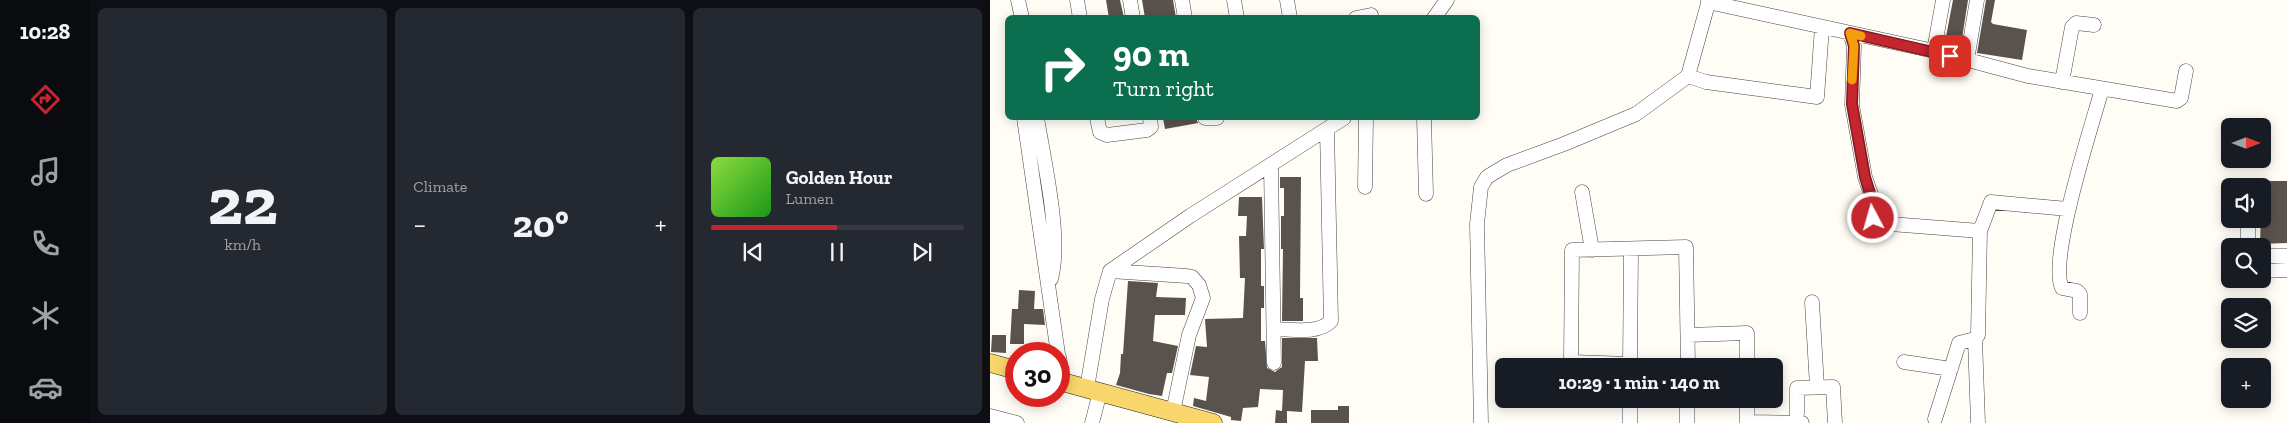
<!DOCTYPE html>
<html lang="en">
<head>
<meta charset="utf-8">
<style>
	body { margin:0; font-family:"Zilla Slab",serif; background:#242831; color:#f1f3f6; height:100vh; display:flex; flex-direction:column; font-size:19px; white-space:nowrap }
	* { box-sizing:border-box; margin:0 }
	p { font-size:16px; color:#9ea1a6 }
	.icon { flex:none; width:28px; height:28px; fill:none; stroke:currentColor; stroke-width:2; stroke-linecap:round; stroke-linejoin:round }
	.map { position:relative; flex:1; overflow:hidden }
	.drawer { display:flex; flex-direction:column; gap:8px; padding:8px; background:#0d0f14; width:900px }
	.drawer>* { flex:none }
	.banner { position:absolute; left:15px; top:15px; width:475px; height:105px; border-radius:8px; box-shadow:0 2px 12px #0003; background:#0b6e4f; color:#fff; overflow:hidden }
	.needle { width:32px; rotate:90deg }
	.controls { position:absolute; left:1231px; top:118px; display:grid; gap:10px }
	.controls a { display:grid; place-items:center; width:50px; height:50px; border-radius:8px; background:#171b24; box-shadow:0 2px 12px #0003; font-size:25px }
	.speed { position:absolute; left:15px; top:342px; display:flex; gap:10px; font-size:25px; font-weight:700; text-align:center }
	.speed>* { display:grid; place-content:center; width:65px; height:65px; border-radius:50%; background:#171b24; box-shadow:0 2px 12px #0003; line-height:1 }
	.speed .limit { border:8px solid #d22; background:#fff; color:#111 }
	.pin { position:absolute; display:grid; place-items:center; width:42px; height:42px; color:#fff; margin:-21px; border-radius:10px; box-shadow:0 2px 8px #0006 }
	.me { position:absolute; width:55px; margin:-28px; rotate:354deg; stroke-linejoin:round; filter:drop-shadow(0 0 4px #0008) }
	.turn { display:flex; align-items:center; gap:18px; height:105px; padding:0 25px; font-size:22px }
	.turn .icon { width:65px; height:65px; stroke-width:2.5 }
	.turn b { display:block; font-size:35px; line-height:42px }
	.big { font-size:38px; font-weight:700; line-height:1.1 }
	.drawer .tile { flex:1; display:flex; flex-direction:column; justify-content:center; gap:8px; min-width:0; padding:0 18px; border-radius:8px; background:#242831 }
	.drawer .dial { align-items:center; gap:0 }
	.dial b { font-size:65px; line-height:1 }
	.song { display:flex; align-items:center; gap:15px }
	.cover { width:60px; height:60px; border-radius:8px; background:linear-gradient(135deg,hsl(90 70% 55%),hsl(120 70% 35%)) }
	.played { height:5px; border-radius:2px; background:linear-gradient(90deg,#c4262e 50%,#363941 50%) }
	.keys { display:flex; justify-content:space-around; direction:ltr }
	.heat { display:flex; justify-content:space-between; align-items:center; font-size:28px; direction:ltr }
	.drawer .tiles { flex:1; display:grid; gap:8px; grid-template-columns:repeat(3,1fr) }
	.trip { position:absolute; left:505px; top:358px; width:288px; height:50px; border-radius:8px; background:#171b24; box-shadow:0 2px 12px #0003; font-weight:700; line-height:50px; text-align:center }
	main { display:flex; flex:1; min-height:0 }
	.menu { display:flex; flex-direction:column; width:90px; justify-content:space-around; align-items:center; background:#090b0e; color:#9ea1a6 }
	.menu .icon { width:35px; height:35px }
	.menu .current { color:#c4262e }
	.menu b { font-size:22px; color:#f1f3f6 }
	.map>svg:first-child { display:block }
</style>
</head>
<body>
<main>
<nav class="menu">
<b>10:28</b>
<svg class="icon current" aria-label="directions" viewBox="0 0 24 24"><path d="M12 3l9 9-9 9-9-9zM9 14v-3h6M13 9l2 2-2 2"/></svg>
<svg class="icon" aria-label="music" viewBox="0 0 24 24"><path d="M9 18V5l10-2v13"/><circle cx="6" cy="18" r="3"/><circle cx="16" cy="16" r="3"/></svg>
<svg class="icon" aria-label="phone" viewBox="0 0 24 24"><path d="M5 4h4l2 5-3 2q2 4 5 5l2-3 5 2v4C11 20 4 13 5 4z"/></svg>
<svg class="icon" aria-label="climate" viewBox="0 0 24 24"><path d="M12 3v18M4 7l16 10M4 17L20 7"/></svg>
<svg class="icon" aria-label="car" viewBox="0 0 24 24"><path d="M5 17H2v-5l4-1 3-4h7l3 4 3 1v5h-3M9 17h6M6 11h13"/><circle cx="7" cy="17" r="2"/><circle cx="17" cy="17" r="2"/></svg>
</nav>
<section class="drawer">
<div class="tiles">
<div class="tile dial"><b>22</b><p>km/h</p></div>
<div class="tile"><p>Climate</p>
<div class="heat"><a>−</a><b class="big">20°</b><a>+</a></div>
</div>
<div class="tile">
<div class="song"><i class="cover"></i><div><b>Golden Hour</b><p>Lumen</p></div></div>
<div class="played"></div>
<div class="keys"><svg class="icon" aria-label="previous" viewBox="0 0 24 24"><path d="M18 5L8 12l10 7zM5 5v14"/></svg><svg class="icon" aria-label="pause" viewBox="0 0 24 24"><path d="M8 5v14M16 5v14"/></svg><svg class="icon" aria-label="next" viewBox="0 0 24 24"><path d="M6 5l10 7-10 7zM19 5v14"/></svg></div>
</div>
</div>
</section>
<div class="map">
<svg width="1297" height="423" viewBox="0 0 1297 423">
	<rect width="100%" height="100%" fill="#fffdf5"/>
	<!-- building -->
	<path fill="#5a524d" d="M116,0H130L134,18H119Z
		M152,0H183L186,18H155Z
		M963,0H978L971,45L955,42Z
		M996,0H1005L1001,22L1003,24L1037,30L1032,60L987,53Z
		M173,118H206L208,123L175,129Z
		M290,177H311L310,298H313V321H292L293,249H291V216H294V188H290Z
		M1272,181H1297V243L1270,244Z
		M249,197H272L274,249H271V286H274V308H271V341H275L277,368L285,372L292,367V338H327L328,361H315L312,412L297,411V423H285L286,410L292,411L293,390L270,389L268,407L253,408L251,421L241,420V417L203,406L204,398L216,401L219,377L200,375L206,346L217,347L215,319L253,318L255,278H250L249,236H256L257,216H248Z
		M138,281L168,283L166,297L196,298L195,315H165L163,341L188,346L182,373H177L172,396L159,394L126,385L130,373L131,354H133Z
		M29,290L45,291L44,309H53L55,325L34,324V344H20L22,309H28Z
		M2,335H16V353L1,352Z
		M348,406H359V423H321V410H348Z"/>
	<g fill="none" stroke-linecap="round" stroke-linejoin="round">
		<!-- minor casing -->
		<g stroke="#444" stroke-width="15">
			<path id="minor" d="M28,0L32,18
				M87,0L90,18
				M140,0L143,18
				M192,0L195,18
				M244,0L247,18
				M297,0L300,18
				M719,0L698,76L716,82L827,97L832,27
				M718,2L944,51L1038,76L1187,101L1191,98L1196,71
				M366,18L381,15
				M444,18L457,0
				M860,33L864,46L862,105L875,177L883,200V218L888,223L990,231
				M944,51L953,0
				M977,60L987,0
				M1072,82L1082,27L1086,23L1104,25
				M34,118L68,354
				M47,118C54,161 72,238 61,279
				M107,118L110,132L117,135L157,130L161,127L160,118
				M215,118H227
				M434,118L436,194
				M281,165L284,363
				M375,187L376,118
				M592,192L602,250
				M1258,246V219
				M1272,256H1297
				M120,271L197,276L202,277L209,285L213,298L199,335L183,412
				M1272,271L1297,270
				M822,302L827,387
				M1090,313V294L1087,291L1072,288C1058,259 1102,125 1112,89
				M284,329C300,329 328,335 341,321L337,129
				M698,335L757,333V366
				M985,339L988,423
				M69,357L73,382
				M914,362L961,369
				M640,364L581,362L582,250L696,247L698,366
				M640,366L641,249
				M97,388L112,299L120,271L200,216L354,118
				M757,399V423
				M807,414V388L843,387L845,423
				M0,416L27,423
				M945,419L969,343L985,339L988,335L990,231L1001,202L1078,209
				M757,422L812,423
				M102,423L110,392
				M491,423L487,224L491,187L497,177L517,165L574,144L646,114L698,76
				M640,423V399
				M697,423V399"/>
		</g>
		<!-- major casing -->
		<g stroke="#222" stroke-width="19">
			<path id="major" d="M0,363L26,370
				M69,381L223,423"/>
		</g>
		<!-- minor -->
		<use href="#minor" stroke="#fff" stroke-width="14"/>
		<!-- major -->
		<use href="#major" stroke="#f9d66b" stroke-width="18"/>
	</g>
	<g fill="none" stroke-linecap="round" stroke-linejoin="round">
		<!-- route casing -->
		<g stroke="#7f191e" stroke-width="12">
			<path id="route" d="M883,218L882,200L875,177L862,104L864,46L860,33L960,56"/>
		</g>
		<!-- route -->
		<use href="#route" stroke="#c4262e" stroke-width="9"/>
		<!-- slow -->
		<path stroke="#f59e0b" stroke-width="9" d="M862,80L864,46L860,33L871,36"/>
	</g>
</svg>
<div class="controls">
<a><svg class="needle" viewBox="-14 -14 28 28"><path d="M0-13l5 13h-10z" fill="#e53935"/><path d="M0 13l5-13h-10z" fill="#9ea1a6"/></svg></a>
<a><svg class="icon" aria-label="sound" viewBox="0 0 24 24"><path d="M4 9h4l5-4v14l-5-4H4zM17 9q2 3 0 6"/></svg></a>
<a><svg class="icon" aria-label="search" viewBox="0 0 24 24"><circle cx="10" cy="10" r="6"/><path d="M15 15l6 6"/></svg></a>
<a><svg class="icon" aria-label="layers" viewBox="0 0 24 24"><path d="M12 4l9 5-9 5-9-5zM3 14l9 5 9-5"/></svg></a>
<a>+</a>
</div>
<div class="speed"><div class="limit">30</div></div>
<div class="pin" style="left:960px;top:56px;background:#d93025"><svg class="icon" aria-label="arrive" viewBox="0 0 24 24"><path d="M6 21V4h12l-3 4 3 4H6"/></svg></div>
<svg class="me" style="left:883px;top:218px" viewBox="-20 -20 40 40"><circle r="17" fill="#c4262e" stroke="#fff" stroke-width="3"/><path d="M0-11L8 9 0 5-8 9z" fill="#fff"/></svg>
<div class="trip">10:29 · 1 min · 140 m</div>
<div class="banner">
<div class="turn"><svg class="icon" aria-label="right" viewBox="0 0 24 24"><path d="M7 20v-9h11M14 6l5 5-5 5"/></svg><div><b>90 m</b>Turn right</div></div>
</div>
</div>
</main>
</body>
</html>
